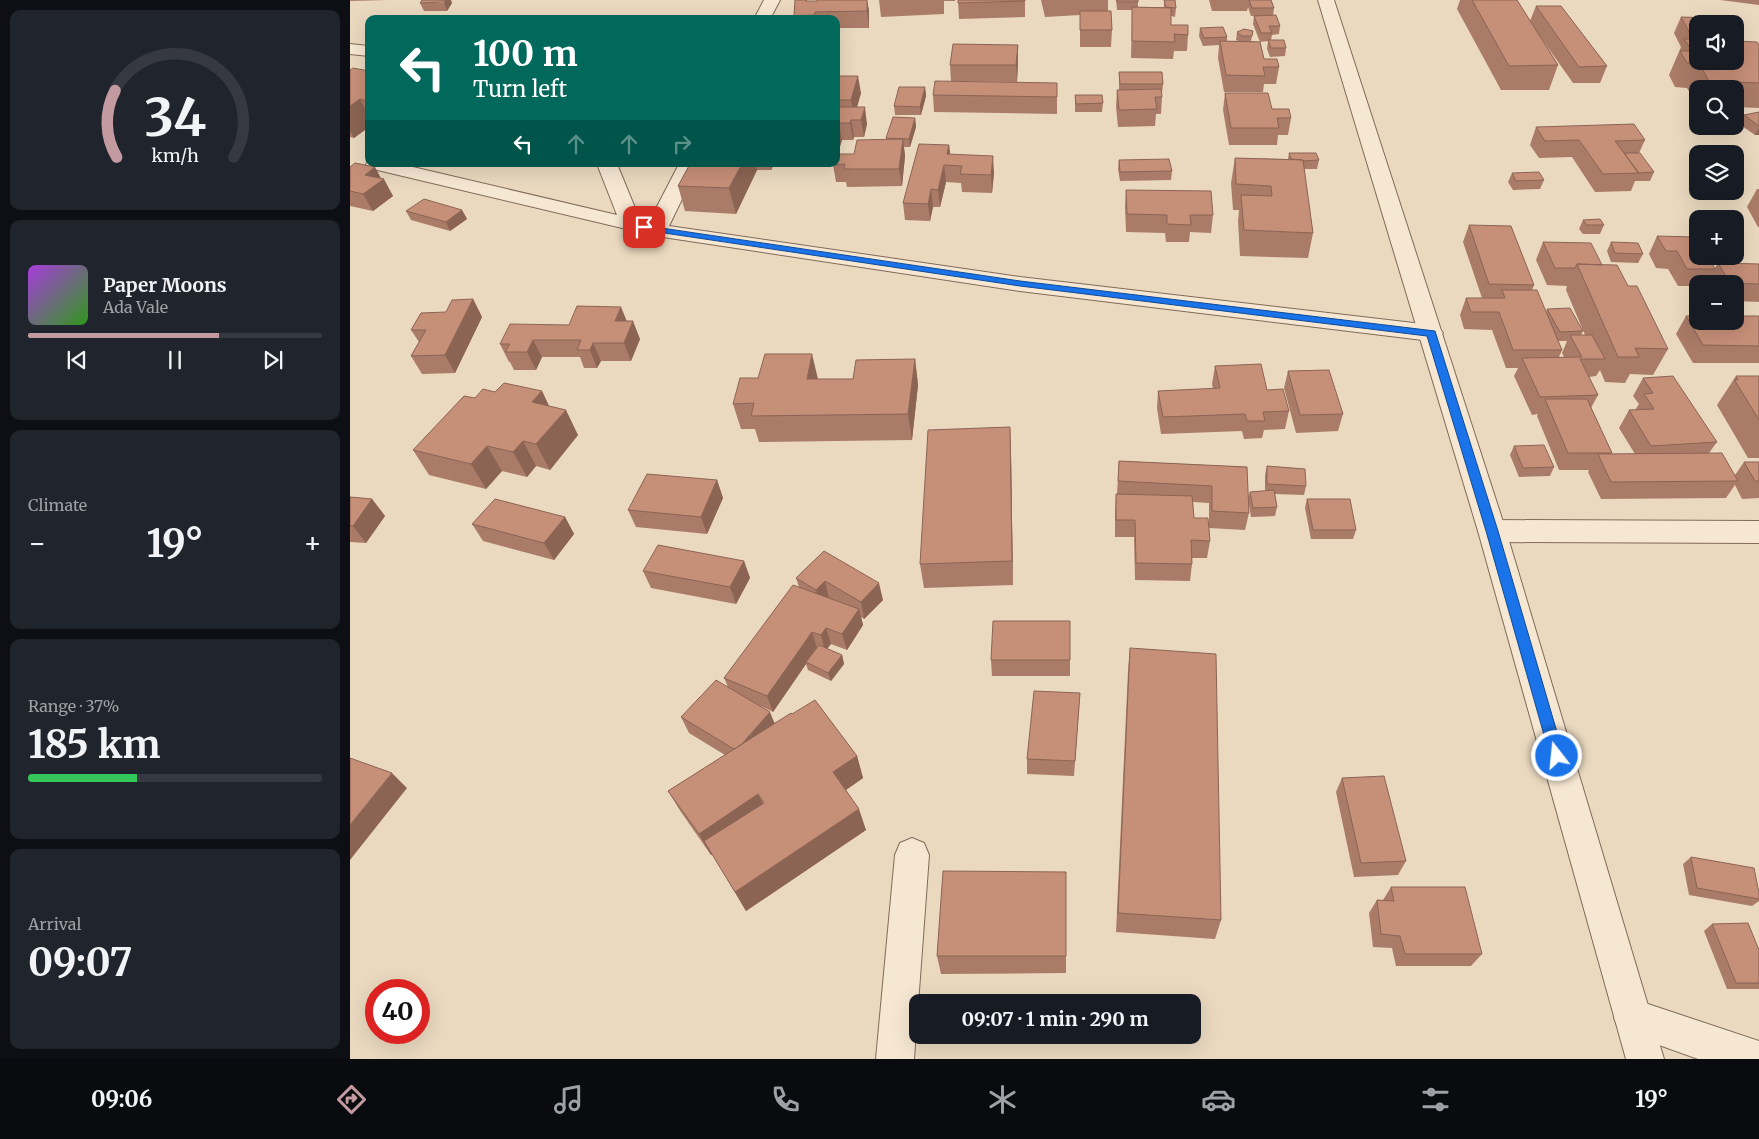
<!DOCTYPE html>
<html lang="en">
<head>
<meta charset="utf-8">
<style>
	body { margin:0; font-family:Merriweather,serif; background:#20242c; color:#f1f3f6; height:100vh; display:flex; flex-direction:column; font-size:19px; white-space:nowrap }
	* { box-sizing:border-box; margin:0 }
	p { font-size:16px; color:#9ea1a6 }
	.icon { flex:none; width:28px; height:28px; fill:none; stroke:currentColor; stroke-width:2; stroke-linecap:round; stroke-linejoin:round }
	.map { position:relative; flex:1; overflow:hidden }
	.details { display:flex; flex-direction:column; gap:10px; padding:10px; background:#0d0f14; width:350px }
	.details>* { flex:none }
	.guide { position:absolute; left:15px; top:15px; width:475px; height:152px; border-radius:10px; box-shadow:0 5px 20px #0002; background:#00695c; color:#fff; overflow:hidden }
	.fabs { position:absolute; left:1339px; top:15px; display:grid; gap:10px }
	.fabs a { display:grid; place-items:center; width:55px; height:55px; border-radius:10px; background:#171b24; box-shadow:0 5px 20px #0002; font-size:25px }
	.speed { position:absolute; left:15px; top:979px; display:flex; gap:10px; font-size:25px; font-weight:700; text-align:center }
	.speed>* { display:grid; place-content:center; width:65px; height:65px; border-radius:50%; background:#171b24; box-shadow:0 5px 20px #0002; line-height:1 }
	.speed .limit { border:8px solid #d22; background:#fff; color:#111 }
	.pin { position:absolute; display:grid; place-items:center; width:42px; height:42px; color:#fff; margin:-21px; border-radius:10px; box-shadow:0 2px 8px #0006 }
	.me { position:absolute; width:55px; margin:-28px; rotate:344deg; stroke-linejoin:round; filter:drop-shadow(0 0 4px #0008) }
	.turn { display:flex; align-items:center; gap:18px; height:105px; padding:0 25px; font-size:22px }
	.turn .icon { width:65px; height:65px; stroke-width:2.5 }
	.turn b { display:block; font-size:35px; line-height:42px }
	.lanes { display:flex; align-items:center; height:48px; padding:0 25px; background:#0003; justify-content:center; gap:25px; direction:ltr }
	.lanes .off { opacity:.35 }
	.big { font-size:38px; font-weight:700; line-height:1.1 }
	.details .tile { flex:1; display:flex; flex-direction:column; justify-content:center; gap:8px; min-width:0; padding:0 18px; border-radius:10px; background:#20242c }
	.details .dial { align-items:center; gap:0 }
	.dial svg { height:130px; overflow:visible; fill:none; stroke:#363941; stroke-width:7; stroke-linecap:round; text-anchor:middle }
	.dial text { fill:#f1f3f6; stroke:none }
	.song { display:flex; align-items:center; gap:15px }
	.cover { width:60px; height:60px; border-radius:8px; background:linear-gradient(135deg,hsl(280 70% 55%),hsl(110 70% 35%)) }
	.played { height:5px; border-radius:2px; background:linear-gradient(90deg,#c49aa1 65%,#363941 65%) }
	.keys { display:flex; justify-content:space-around; direction:ltr }
	.heat { display:flex; justify-content:space-between; align-items:center; font-size:28px; direction:ltr }
	.charge { height:8px; border-radius:4px; background:linear-gradient(90deg,#34c759 37%,#363941 0) }
	.trip { position:absolute; left:559px; top:994px; width:292px; height:50px; border-radius:10px; background:#171b24; box-shadow:0 5px 20px #0002; font-weight:700; line-height:50px; text-align:center }
	.menu { display:flex; height:80px; justify-content:space-around; align-items:center; background:#090b0e; color:#9ea1a6 }
	.menu .icon { width:35px; height:35px }
	.menu .on { color:#c49aa1 }
	.menu b { font-size:22px; color:#f1f3f6 }
	main { display:flex; flex:1; min-height:0 }
	.map>svg:first-child { display:block }
</style>
</head>
<body>
<main>
<section class="details">
<div class="tile dial"><svg viewBox="0 0 100 80">
<path d="M14 69A42 42 0 1 1 86 69"/>
<path d="M14 69A42 42 0 0 1 13 28" stroke="#c49aa1"/>
<text x="50" y="56" font-size="32" font-weight="700">34</text>
<text x="50" y="72" font-size="11">km/h</text>
</svg></div>
<div class="tile">
<div class="song"><i class="cover"></i><div><b>Paper Moons</b><p>Ada Vale</p></div></div>
<div class="played"></div>
<div class="keys"><svg class="icon" aria-label="previous" viewBox="0 0 24 24"><path d="M18 5L8 12l10 7zM5 5v14"/></svg><svg class="icon" aria-label="pause" viewBox="0 0 24 24"><path d="M8 5v14M16 5v14"/></svg><svg class="icon" aria-label="next" viewBox="0 0 24 24"><path d="M6 5l10 7-10 7zM19 5v14"/></svg></div>
</div>
<div class="tile"><p>Climate</p>
<div class="heat"><a>−</a><b class="big">19°</b><a>+</a></div>
</div>
<div class="tile"><p>Range · 37%</p><b class="big">185 km</b><div class="charge"></div></div>
<div class="tile"><p>Arrival</p><b class="big">09:07</b></div>
</section>
<div class="map">
<svg width="1409" height="1059" viewBox="0 0 1409 1059">
	<rect width="100%" height="100%" fill="#ead9bf"/>
	<g fill="none" stroke-linecap="round" stroke-linejoin="round">
		<!-- minor casing -->
		<g stroke="#816a59" stroke-width="2">
			<path id="minor" d="M414,0H430L420,19H404Z
				M0,44L19,46V56L0,54Z
				M19,160V164H50L267,215L247,164H267L290,220L299,222L329,164H349L319,226L670,277L1081,325L1089,328L1093,333L1089,338L1081,341L670,291L306,236L19,168L16,164Z
				M1142,520L1409,521V543L1142,542L1132,538L1128,531L1132,524Z
				M562,838L574,843L579,855L564,1059H526L545,855L550,843Z
				M1283,999L1409,1041V1059H1348L1270,1031L1264,1018L1270,1005Z"/>
		</g>
		<!-- tertiary casing -->
		<g stroke="#816a59" stroke-width="2">
			<path id="tertiary" d="M968,0H984L1156,531L1314,1059H1276L1128,531Z"/>
		</g>
		<!-- minor -->
		<use href="#minor" fill="#f6e7d2" fill-rule="evenodd"/>
		<!-- tertiary -->
		<use href="#tertiary" fill="#f6e7d2" fill-rule="evenodd"/>
	</g>
	<!-- wall -->
	<path fill="#aa7b67" fill-rule="evenodd" d="M0,0H38L0,1Z
		M445,0H457V1L519,10V28H486V19H445Z
		M529,0H605V1H594V14L531,17Z
		M608,0H675V17L609,19Z
		M691,0H758V11L762,30L761,47H730V15L695,17Z
		M766,0H788V7H814V0L826,8L825,17L821,16V25L838,35L837,51H824L823,59L781,58L782,10H767Z
		M859,0H921L924,8L923,16L930,26L929,34L922,35L921,40L936,48L935,56L920,57L917,49L918,41L910,42L914,59L929,67L926,84H914L913,92H874L868,58L869,45L853,46L849,36L850,28L877,37V41H888L886,40L887,32L903,31L901,41L910,42L903,24L904,16H901L898,7L897,11H862Z
		M1110,0H1167L1180,21L1186,6L1257,66L1250,83H1223L1189,35L1208,65L1199,90H1151L1107,9Z
		M1370,0H1409V5Z
		M70,3H102L97,11H74Z
		M1331,17L1362,18L1348,61L1409,45V108L1385,107V89H1348V105L1337,88L1325,87L1319,75L1331,47L1324,33Z
		M668,45V61L667,82L601,81L600,65Z
		M0,70L19,71V127L4,138L0,137Z
		M769,72L813,84L812,93H811L812,97L811,114H806L805,126L768,127L766,107L767,90H769Z
		M486,76L511,93L507,107L517,124L514,137H504L503,140H492L488,153H486Z
		M707,83V114L584,112L583,95Z
		M575,87L576,96L571,115H545L544,106Z
		M875,93L922,109L941,118L938,135H928L927,145H879L873,110Z
		M725,95L753,103L752,112H725Z
		M1409,112V135H1405L1389,124L1394,115Z
		M565,118L566,127L560,147H554L555,156L552,186L497,187L496,182H486L483,165L504,154L536,140V138Z
		M1186,127L1295,140L1289,153L1304,172L1300,181H1285L1281,191L1245,192L1222,157L1189,158L1180,145Z
		M599,145L600,154L644,173L642,193L612,192L611,183L596,182L590,207H583L580,221L555,220L553,203Z
		M939,153L969,160L967,169H954L963,233L958,258L890,256L888,221L889,210H883L881,183L885,158L938,159Z
		M769,160L822,171L821,180L770,181L768,169Z
		M340,164H424L421,170H407L386,214L335,211L328,186Z
		M0,167L30,178L43,196L23,211L0,206Z
		M1162,173L1194,180L1190,189L1163,190L1158,182Z
		M1407,189H1409V227H1408L1397,207Z
		M776,190L863,215L861,233L840,232L839,242H816L815,233L776,232L775,207Z
		M112,210L117,219L100,231L61,220L56,211Z
		M1233,220L1254,225L1250,234H1233L1229,229Z
		M1119,225L1184,285L1182,290L1196,312L1197,309L1233,331L1231,335H1235L1216,290L1217,286L1197,285L1186,260L1193,242L1252,265L1278,286L1318,349L1303,375L1280,374L1275,383L1255,382L1250,370L1246,376L1239,377L1248,395L1241,408L1262,453L1261,454H1285L1269,428L1279,410H1285L1289,404L1283,396L1293,378L1367,442L1359,453L1385,475L1394,462H1409V498L1392,499L1385,485L1376,498L1251,499L1238,472L1239,470H1209L1187,416L1188,414L1182,415L1164,376L1168,368H1156L1142,330L1114,329L1110,315L1116,298H1132L1113,242ZM1208,341H1217L1212,353L1214,357H1209L1212,350Z
		M1307,236L1365,268L1368,263L1409,264V302L1385,301V284H1360L1358,281L1357,284H1348V286H1328L1318,269L1306,268L1299,254Z
		M1261,242L1293,254L1288,263L1261,262L1257,251Z
		M123,299L132,317L105,373L72,374L61,356L69,342L61,330Z
		M1336,316H1409V363H1343L1326,334Z
		M277,321L290,339L281,361H251L247,368H234L230,357H192L186,370H164L160,362H159L150,344L219,325Z
		M565,359L568,385L562,440L409,442L405,429H391L383,404L468,379H503Z
		M865,366L917,390L939,411L935,429L914,430L912,438L894,439L892,431L811,434L807,408L808,391L863,389L862,384Z
		M938,371L993,414L988,431L946,433L934,388Z
		M1386,376H1409V458H1398L1367,405Z
		M192,391L199,406L228,435L200,470L186,466L177,477L152,471L136,489L79,475L63,450L125,398L145,392Z
		M660,427L661,453L663,585L574,588L570,564Z
		M1164,446L1204,467L1200,476L1169,477L1160,455Z
		M769,461L897,467L898,498L900,492L915,491V475L917,466L956,486L954,495L925,494L927,507L925,516L901,517L899,504V513L895,530L859,528V503L843,502L844,518L860,541L857,558H842V564L840,581L785,580L784,537H765V512L766,494H767Z
		M367,480L373,498L357,534L286,527L278,510Z
		M0,497L22,499L35,516L16,543L0,542Z
		M957,499L1006,530L1003,539H961L955,508Z
		M215,517L224,534L204,560L133,541L122,524Z
		M474,551L533,600L514,619L511,617L513,625L497,650L481,644L477,649L492,655L494,664L481,681L458,670L456,664L423,712L411,706L425,723L442,714L507,756L513,778L496,790L516,830L396,911L362,854L361,855L331,812L318,791L375,755L339,733L331,717L378,687L374,678L449,587L446,578Z
		M394,561L400,578L386,604L301,588L293,571Z
		M720,621V676H642L641,660Z
		M780,648L871,920L865,939L766,932L778,671Z
		M730,693L724,776L677,774V759Z
		M992,778L1056,861L1048,875L1004,877L986,792Z
		M1341,857L1409,893V901L1402,906L1339,895L1333,864Z
		M1041,887L1132,954L1121,966H1046L1042,948L1023,947L1019,913L1027,900H1033Z
		M1362,924L1409,950V989H1377L1354,931Z
		M587,956H716V973L591,974Z"/>
	<!-- shaded-wall -->
	<path fill="#8b6454" d="M95,0H101L102,3L97,11L94,2Z
		M517,0L519,10V28L517,11Z
		M668,45V61L667,82L666,65Z
		M508,76L511,93L504,117L501,100Z
		M575,87L576,96L571,115L570,107Z
		M10,99L19,116V127L4,138L0,131V106Z
		M515,107L517,124L514,137L511,120Z
		M565,118L566,127L560,147L559,139Z
		M501,120L504,137L503,140L500,123Z
		M489,123L492,140L488,153L486,142V132Z
		M1409,128V135H1405Z
		M553,139L555,156L552,186L549,169Z
		M599,145L601,162L597,154Z
		M643,156L644,173L642,193L641,175Z
		M392,164H406L407,170L386,214L379,188Z
		M420,164H424L421,170Z
		M594,165L596,182L590,207L588,190Z
		M25,167L32,180L34,179L43,196L23,211L13,194L15,175Z
		M581,189L583,207L580,221L578,204Z
		M112,210L117,219L100,231L96,222Z
		M123,299L132,317L105,373L95,355Z
		M271,307L278,324L265,321Z
		M283,321L290,339L281,361L274,343Z
		M183,340L192,357L186,370L177,352Z
		M243,343L251,361L247,368L240,350Z
		M462,354L468,379H457Z
		M565,359L568,385L562,440L558,414Z
		M192,391L204,417L182,402Z
		M216,410L228,435L200,470L186,444Z
		M660,427L661,453L663,585L662,561Z
		M173,441L186,466L177,477L163,452Z
		M137,446L152,471L136,489L121,464Z
		M367,480L373,498L357,534L351,517Z
		M22,499L35,516L16,543L3,526Z
		M215,517L224,534L204,560L194,543Z
		M394,561L400,578L386,604L380,587Z
		M475,581L479,598L470,606L466,590Z
		M529,583L533,600L514,619L511,602Z
		M509,609L513,625L497,650L492,634Z
		M476,628L481,644L475,651L471,635Z
		M462,632L467,648L456,662V664L423,712L417,696Z
		M492,655L494,664L481,681L478,673Z
		M420,712L426,727L386,751Z
		M507,756L513,778L490,794L483,772Z
		M42,773L57,788L0,860V825Z
		M408,794L418,815L361,855L349,834Z
		M509,809L516,830L396,911L385,892Z"/>
	<!-- building -->
	<path fill="#c68f78" stroke="#8b6454" d="M72,0H95L94,2L70,3Z
		M445,0H456V1H467V0H517V11L465,12V15L444,16Z
		M608,0H675V1L608,3Z
		M767,0H788V2H767Z
		M814,0H825L826,8L816,7Z
		M899,0H921L924,8H902Z
		M1122,0H1167L1208,65L1159,66Z
		M1186,6H1211L1257,66L1229,67Z
		M782,7L821,8V25H838V35L824,34L825,42L782,41Z
		M730,11H761L762,30H730Z
		M926,15L930,26H919L922,33H911L904,16Z
		M1331,17L1362,18L1365,24H1348V39H1343Z
		M873,27L877,37L854,38L850,28Z
		M894,29L899,30L903,31L902,36H892L887,32Z
		M1334,39H1348V61H1385V41L1407,42L1409,45V83L1359,81L1349,63H1337L1330,51H1342Z
		M918,40H934L936,48H921Z
		M870,41L910,42L914,59H927L929,67H913L915,76L876,75Z
		M603,44L668,45L666,65H600Z
		M3,68L19,71V99L17,101L10,99L0,106V70Z
		M769,72H812L813,84H770Z
		M486,76H508L501,100H486Z
		M585,81L707,83V97L583,95Z
		M549,87H575L570,107L544,106Z
		M811,89L812,97H805L807,109L769,110L767,90Z
		M875,93H918L922,109H939L941,118H927L929,128H881Z
		M725,95H752L753,103L726,104Z
		M486,107H515L511,120H501L500,123H489L486,132Z
		M1409,112V126L1394,115Z
		M543,117L565,118L559,139L536,138Z
		M1284,124L1295,140L1265,141L1289,173L1253,174L1229,140L1195,141L1186,127Z
		M553,139L549,169H494L495,164L483,165V164H486V154H504L507,140Z
		M569,144L599,145L597,154L643,156L641,175L610,174L612,166L594,165L588,190L581,189L578,204L553,203Z
		M939,153H966L969,160L953,161V160L941,159Z
		M1274,153H1290L1304,172L1288,173Z
		M885,158L953,160L963,233L894,230L891,195L922,196L921,186L886,184Z
		M819,159L822,171L770,172L769,160Z
		M5,163L25,167L15,175L34,179L13,194L0,191V167Z
		M340,164H392L379,188L328,186Z
		M1189,172L1194,180L1166,181L1162,173Z
		M776,190L861,191L863,215H840L841,225L817,224V215L777,214Z
		M74,199L112,210L96,222L56,211Z
		M1250,219L1254,225H1237L1233,220Z
		M1119,225L1161,226L1184,285L1139,284Z
		M1307,236L1346,237L1348,240V256H1358L1365,269H1337L1327,251H1316Z
		M1193,242L1241,243L1252,265L1227,264L1225,268H1205Z
		M1261,242L1288,243L1293,254L1265,253Z
		M1368,263L1409,264V284L1380,283Z
		M1227,264L1267,265L1278,286H1287L1318,349L1285,348L1289,357H1268Z
		M1152,290H1187L1212,350H1163L1149,312H1121L1116,298H1155Z
		M123,299L95,355L61,356L76,330H61L71,313L96,312L102,300Z
		M227,306L271,307L265,321H283L274,343H243L240,350H227L231,340H183L177,352H155L160,344H150L160,324L219,325Z
		M1220,308L1233,331L1210,332L1197,309Z
		M1336,316H1348V321H1385V316H1409V346L1353,345Z
		M1220,335H1242L1255,359H1230L1248,395L1190,397L1172,358L1232,357Z
		M415,354H462L457,379H503L506,360L565,359L558,414L401,416L404,403L383,404L390,378H408Z
		M911,364L917,390L933,389L939,411L913,412L915,421H897L895,414L813,417L808,391L870,388L865,366Z
		M979,370L993,414L950,415L938,371Z
		M1323,376L1367,442L1301,446L1279,410L1304,409L1294,394L1303,393L1293,378Z
		M1386,376H1409V420L1384,379L1388,380Z
		M154,383L192,391L182,402L216,410L186,444L173,441L163,452L137,446L121,464L63,450L114,396L125,398L133,389L145,392Z
		M1195,399H1237L1262,453H1218Z
		M660,427L662,561L570,564L578,430Z
		M1194,445L1204,467L1173,468L1164,446Z
		M1372,453L1388,481L1261,482L1248,454Z
		M769,461L897,467L899,513L862,511V486L768,481Z
		M1394,462H1409V481H1405Z
		M917,466L955,469L956,486L917,484Z
		M297,474L367,480L351,517L278,510Z
		M924,490L927,507L903,508L900,492Z
		M766,494L842,496L844,518H858L860,541L841,540L842,564L786,563L785,520H766Z
		M0,497L22,499L3,526H0Z
		M145,499L215,517L194,543L122,524Z
		M957,499H1000L1006,530H963Z
		M308,545L394,561L380,587L293,571Z
		M474,551L529,583L511,602L475,581L466,590L446,578Z
		M443,585L509,609L492,634L476,628L471,635L462,632L417,696L374,678Z
		M643,621H720V660H641Z
		M469,645L492,655L478,673L456,662Z
		M780,648L866,654L871,920L768,913Z
		M366,680L420,712L391,745L384,749L331,717Z
		M684,691L730,693L725,761L677,759Z
		M465,700L507,756L483,772L509,809L385,892L354,841L414,803L408,794L349,834L318,791L441,713L442,714Z
		M0,758L42,773L0,825Z
		M1034,776L1056,861L1011,863L992,778Z
		M1341,857L1404,868L1409,893V899L1347,888Z
		M593,871L716,872V956H587Z
		M1041,887H1115L1132,954H1055L1050,936L1031,934L1027,900L1044,901Z
		M1398,923L1409,950V983H1386L1362,924Z"/>
	<!-- route -->
	<path fill="#1a73e8" stroke="#114b97" d="M291,225L670,281L1085,331L1148,531L1214,756L1212,760L1207,762L1202,760L1200,756L1136,531L1077,336L670,286L294,230L290,227Z"/>
</svg>
<div class="fabs">
<a><svg class="icon" aria-label="sound" viewBox="0 0 24 24"><path d="M4 9h4l5-4v14l-5-4H4zM17 9q2 3 0 6"/></svg></a>
<a><svg class="icon" aria-label="search" viewBox="0 0 24 24"><circle cx="10" cy="10" r="6"/><path d="M15 15l6 6"/></svg></a>
<a><svg class="icon" aria-label="layers" viewBox="0 0 24 24"><path d="M12 4l9 5-9 5-9-5zM3 14l9 5 9-5"/></svg></a>
<a>+</a>
<a>−</a>
</div>
<div class="speed"><div class="limit">40</div></div>
<div class="pin" style="left:294px;top:227px;background:#d93025"><svg class="icon" aria-label="arrive" viewBox="0 0 24 24"><path d="M6 21V4h12l-3 4 3 4H6"/></svg></div>
<svg class="me" style="left:1207px;top:756px" viewBox="-20 -20 40 40"><circle r="17" fill="#1a73e8" stroke="#fff" stroke-width="3"/><path d="M0-11L8 9 0 5-8 9z" fill="#fff"/></svg>
<div class="trip">09:07 · 1 min · 290 m</div>
<div class="guide">
<div class="turn"><svg class="icon" aria-label="left" viewBox="0 0 24 24"><path d="M17 20v-9H6M10 6l-5 5 5 5"/></svg><div><b>100 m</b>Turn left</div></div>
<div class="lanes"><svg class="icon" aria-label="left" viewBox="0 0 24 24"><path d="M17 20v-9H6M10 6l-5 5 5 5"/></svg><svg class="icon off" aria-label="ahead" viewBox="0 0 24 24"><path d="M12 20V5M6 11l6-6 6 6"/></svg><svg class="icon off" aria-label="ahead" viewBox="0 0 24 24"><path d="M12 20V5M6 11l6-6 6 6"/></svg><svg class="icon off" aria-label="right" viewBox="0 0 24 24"><path d="M7 20v-9h11M14 6l5 5-5 5"/></svg></div>
</div>
</div>
</main>
<nav class="menu">
<b>09:06</b>
<svg class="icon on" aria-label="directions" viewBox="0 0 24 24"><path d="M12 3l9 9-9 9-9-9zM9 14v-3h6M13 9l2 2-2 2"/></svg>
<svg class="icon" aria-label="music" viewBox="0 0 24 24"><path d="M9 18V5l10-2v13"/><circle cx="6" cy="18" r="3"/><circle cx="16" cy="16" r="3"/></svg>
<svg class="icon" aria-label="phone" viewBox="0 0 24 24"><path d="M5 4h4l2 5-3 2q2 4 5 5l2-3 5 2v4C11 20 4 13 5 4z"/></svg>
<svg class="icon" aria-label="climate" viewBox="0 0 24 24"><path d="M12 3v18M4 7l16 10M4 17L20 7"/></svg>
<svg class="icon" aria-label="car" viewBox="0 0 24 24"><path d="M5 17H2v-5l4-1 3-4h7l3 4 3 1v5h-3M9 17h6M6 11h13"/><circle cx="7" cy="17" r="2"/><circle cx="17" cy="17" r="2"/></svg>
<svg class="icon" aria-label="filters" viewBox="0 0 24 24"><path d="M4 7h16M4 17h16"/><circle cx="9" cy="7" r="2"/><circle cx="15" cy="17" r="2"/></svg>
<b>19°</b>
</nav>
</body>
</html>
